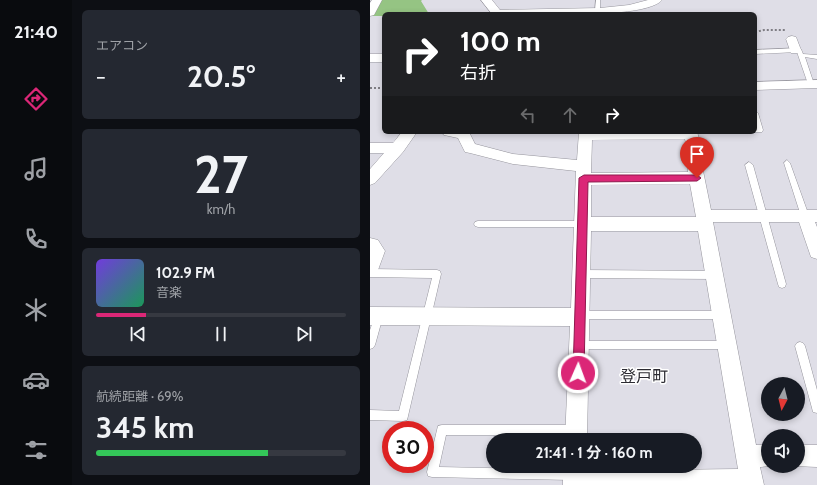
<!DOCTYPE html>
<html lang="ja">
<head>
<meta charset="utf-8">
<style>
	body { margin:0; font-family:Cabin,"Noto Sans JP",sans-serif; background:#242831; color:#f1f3f6; height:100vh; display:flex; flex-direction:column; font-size:15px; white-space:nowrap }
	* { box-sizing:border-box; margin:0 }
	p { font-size:13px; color:#9ea1a6 }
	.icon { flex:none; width:22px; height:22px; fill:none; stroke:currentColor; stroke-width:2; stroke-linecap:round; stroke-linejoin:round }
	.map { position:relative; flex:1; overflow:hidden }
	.drawer { display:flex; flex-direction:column; gap:10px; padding:10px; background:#0d0f14; width:298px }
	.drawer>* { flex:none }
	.hud { position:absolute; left:12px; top:12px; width:375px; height:122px; border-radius:6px; box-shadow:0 2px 6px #0003; background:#202124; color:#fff; overflow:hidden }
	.needle { width:26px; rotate:187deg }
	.tools { position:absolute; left:391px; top:377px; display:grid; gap:8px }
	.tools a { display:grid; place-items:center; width:44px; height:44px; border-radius:50%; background:#171b24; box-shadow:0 2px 6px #0003; font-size:20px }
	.speed { position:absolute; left:12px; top:421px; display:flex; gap:8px; font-size:20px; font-weight:700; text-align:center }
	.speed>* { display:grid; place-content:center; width:52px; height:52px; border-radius:50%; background:#171b24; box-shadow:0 2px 6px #0003; line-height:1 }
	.speed .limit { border:6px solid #d22; background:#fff; color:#111 }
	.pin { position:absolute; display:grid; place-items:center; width:34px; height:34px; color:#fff; margin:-41px -17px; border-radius:50% 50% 50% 0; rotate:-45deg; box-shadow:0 0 4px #0007 }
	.pin .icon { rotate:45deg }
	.me { position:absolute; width:44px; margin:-22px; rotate:2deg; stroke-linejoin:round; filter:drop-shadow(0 0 3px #0008) }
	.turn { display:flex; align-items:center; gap:14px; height:84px; padding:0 12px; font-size:18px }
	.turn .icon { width:52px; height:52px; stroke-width:2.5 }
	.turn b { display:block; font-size:28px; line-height:34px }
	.lanes { display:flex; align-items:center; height:38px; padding:0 12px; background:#0003; justify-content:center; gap:20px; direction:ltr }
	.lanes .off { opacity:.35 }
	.big { font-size:30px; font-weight:700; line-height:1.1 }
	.drawer .tile { flex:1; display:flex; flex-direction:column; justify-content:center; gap:6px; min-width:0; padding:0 14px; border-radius:6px; background:#242831 }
	.drawer .dial { align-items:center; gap:0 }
	.dial b { font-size:52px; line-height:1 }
	.song { display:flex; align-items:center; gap:12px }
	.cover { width:48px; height:48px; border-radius:6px; background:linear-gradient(135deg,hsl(260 70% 55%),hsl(150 70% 35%)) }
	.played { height:4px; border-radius:2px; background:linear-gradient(90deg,#db2777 20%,#363941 20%) }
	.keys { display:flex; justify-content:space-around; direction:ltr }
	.heat { display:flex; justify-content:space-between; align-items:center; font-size:22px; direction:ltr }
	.charge { height:6px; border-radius:3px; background:linear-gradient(90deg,#34c759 69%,#363941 0) }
	.trip { position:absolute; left:116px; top:433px; width:216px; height:40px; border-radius:20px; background:#171b24; box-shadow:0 2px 6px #0003; font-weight:700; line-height:40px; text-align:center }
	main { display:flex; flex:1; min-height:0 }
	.dock { display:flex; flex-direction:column; width:72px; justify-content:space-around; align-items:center; background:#090b0e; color:#9ea1a6 }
	.dock .icon { width:28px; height:28px }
	.dock .on { color:#db2777 }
	.dock b { font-size:18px; color:#f1f3f6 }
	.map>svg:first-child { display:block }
</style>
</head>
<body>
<main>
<nav class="dock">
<b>21:40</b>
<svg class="icon on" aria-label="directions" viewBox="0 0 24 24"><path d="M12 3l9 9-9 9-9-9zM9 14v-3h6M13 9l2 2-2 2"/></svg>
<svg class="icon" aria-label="music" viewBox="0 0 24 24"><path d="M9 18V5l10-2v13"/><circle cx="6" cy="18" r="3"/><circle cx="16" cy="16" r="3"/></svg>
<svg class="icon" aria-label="phone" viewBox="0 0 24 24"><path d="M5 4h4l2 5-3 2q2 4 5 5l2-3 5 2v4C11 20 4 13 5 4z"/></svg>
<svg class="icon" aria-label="climate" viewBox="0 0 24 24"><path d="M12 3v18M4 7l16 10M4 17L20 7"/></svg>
<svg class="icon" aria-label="car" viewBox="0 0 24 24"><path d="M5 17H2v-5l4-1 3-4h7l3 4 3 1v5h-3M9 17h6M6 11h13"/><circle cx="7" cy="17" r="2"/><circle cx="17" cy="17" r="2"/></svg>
<svg class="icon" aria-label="filters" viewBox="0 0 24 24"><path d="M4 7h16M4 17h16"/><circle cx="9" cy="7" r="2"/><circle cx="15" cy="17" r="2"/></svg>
</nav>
<section class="drawer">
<div class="tile"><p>エアコン</p>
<div class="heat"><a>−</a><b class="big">20.5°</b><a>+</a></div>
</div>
<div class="tile dial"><b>27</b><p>km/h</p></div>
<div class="tile">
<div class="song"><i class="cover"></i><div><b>102.9 FM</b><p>音楽</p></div></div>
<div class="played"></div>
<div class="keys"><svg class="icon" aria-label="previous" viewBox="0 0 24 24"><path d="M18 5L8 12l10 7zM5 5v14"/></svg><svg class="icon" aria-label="pause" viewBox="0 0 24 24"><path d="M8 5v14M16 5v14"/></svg><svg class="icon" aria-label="next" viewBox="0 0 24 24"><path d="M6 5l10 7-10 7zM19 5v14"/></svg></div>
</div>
<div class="tile"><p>航続距離 · 69%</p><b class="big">345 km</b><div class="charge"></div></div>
</section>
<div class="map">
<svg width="447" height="485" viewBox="0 0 447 485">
	<rect width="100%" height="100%" fill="#dfdee7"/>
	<!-- green -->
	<path fill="#95c483" d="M10,0H52L51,1L59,14H14V16H0Z"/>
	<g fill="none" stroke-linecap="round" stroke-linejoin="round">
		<!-- lane casing -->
		<g stroke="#96959d" stroke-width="1">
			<path id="lane" d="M226,0H230V12L225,11Z
				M429,48L431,49L433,54L447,55V59L435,57L444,84L443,85H439L438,84L427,52L385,54V50Z
				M385,111L388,113L393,130L392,132H384L386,128Z
				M417,160L420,163L439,216L438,218L435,219L431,216L414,163Z
				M379,162L383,165L416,284L415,287L412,288L409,287L408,284L375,165Z
				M108,221H212L215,222L216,224L215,226L212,227H108L105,226L104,224L105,222Z
				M0,269L67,270L70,271L71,274L38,416L37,420L33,421L0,420V410L29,411L62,278L0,277Z
				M211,270L344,271L347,272L348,275L347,278L344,279L211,278L208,277L207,274L208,271Z
				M210,311H351L354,312L355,315L354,318L351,319H210L207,318L206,315L207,312Z
				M9,312L12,313L13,316L5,345L3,348L0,349V330L6,313Z
				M209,341H356L359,342L361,345L359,348L356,349H209L206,348L204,345L206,342Z
				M430,342L433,343L435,346L447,390V413L443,412L442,408L425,346L427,343Z
				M72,425H205L209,426L210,430L209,434L205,435H76L69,467L202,470L206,471L207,475L206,479L202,480L62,477L58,476L57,472L67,430L68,426Z"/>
		</g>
		<!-- street casing -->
		<g stroke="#96959d" stroke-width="1">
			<path id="street" d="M2,0H12L4,15L0,16V3Z
				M111,0H122L130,10L230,8L259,5L278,0H292C276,20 151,14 122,14Z
				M422,36L426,37L431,50L429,53H421L416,39L418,37Z
				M0,54H14V62H0Z
				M447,80V88L385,90V82Z
				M32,132H47L33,152L5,183L0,185V169L14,153H0V143H23Z
				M72,132H99L105,144L143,154L207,160L209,132H327L332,148L331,161L341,210H447V222H445L447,227V259L441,257L429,222H343L386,445H398V466H401L390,467L394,485H193V466H217V471L368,469L328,231H221L217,440H195L200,326L0,325V307L201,308L206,171L143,164L100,153L95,152L88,138L74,135ZM315,139C318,150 317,161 318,172L221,173L222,140ZM320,184L326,217H221V185Z
				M428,445H447V467L425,466H428Z"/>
		</g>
		<!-- secondary casing -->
		<g stroke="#96959d" stroke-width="1">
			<path id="secondary" d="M0,238L8,240L15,251L8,270L0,273Z"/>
		</g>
		<!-- path -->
		<path stroke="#7e7d83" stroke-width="2" stroke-dasharray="2 2" stroke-linecap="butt" d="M385,32L394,30H416
			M0,88H14"/>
		<!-- lane -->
		<use href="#lane" fill="#fff" fill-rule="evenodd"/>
		<!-- street -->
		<use href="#street" fill="#fff" fill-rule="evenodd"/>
		<!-- secondary -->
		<use href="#secondary" fill="#fff" fill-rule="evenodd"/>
	</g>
	<!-- route -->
	<path fill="#db2777" stroke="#8e194d" d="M214,175H327L331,178L327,181L218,182L214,373L212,377L208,379L204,377L203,373L209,178Z"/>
	<g text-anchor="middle" stroke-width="3" stroke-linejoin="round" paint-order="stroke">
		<!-- near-neighbourhood labels -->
		<g font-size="16" fill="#2c2b32" stroke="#fff">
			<text x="274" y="382">登戸町</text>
		</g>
	</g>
</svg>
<div class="tools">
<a><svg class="needle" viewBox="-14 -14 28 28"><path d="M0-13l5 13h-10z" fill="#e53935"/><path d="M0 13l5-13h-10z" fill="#9ea1a6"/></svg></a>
<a><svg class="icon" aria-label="sound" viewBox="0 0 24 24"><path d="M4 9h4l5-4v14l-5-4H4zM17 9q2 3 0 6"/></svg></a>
</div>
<div class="speed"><div class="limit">30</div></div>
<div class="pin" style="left:327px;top:178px;background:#d93025"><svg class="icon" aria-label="arrive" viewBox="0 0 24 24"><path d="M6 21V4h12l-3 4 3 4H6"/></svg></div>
<svg class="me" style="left:208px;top:373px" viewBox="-20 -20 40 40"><circle r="17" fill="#db2777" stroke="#fff" stroke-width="3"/><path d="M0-11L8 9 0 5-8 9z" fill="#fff"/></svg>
<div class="trip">21:41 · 1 分 · 160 m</div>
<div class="hud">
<div class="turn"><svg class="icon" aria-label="right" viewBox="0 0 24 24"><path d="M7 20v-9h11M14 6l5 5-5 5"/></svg><div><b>100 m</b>右折</div></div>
<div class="lanes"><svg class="icon off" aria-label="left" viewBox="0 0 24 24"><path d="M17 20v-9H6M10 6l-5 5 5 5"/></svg><svg class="icon off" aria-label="ahead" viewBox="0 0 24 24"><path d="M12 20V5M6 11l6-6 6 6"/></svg><svg class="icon" aria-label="right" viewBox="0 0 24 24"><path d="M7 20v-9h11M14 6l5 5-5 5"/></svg></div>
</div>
</div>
</main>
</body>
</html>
